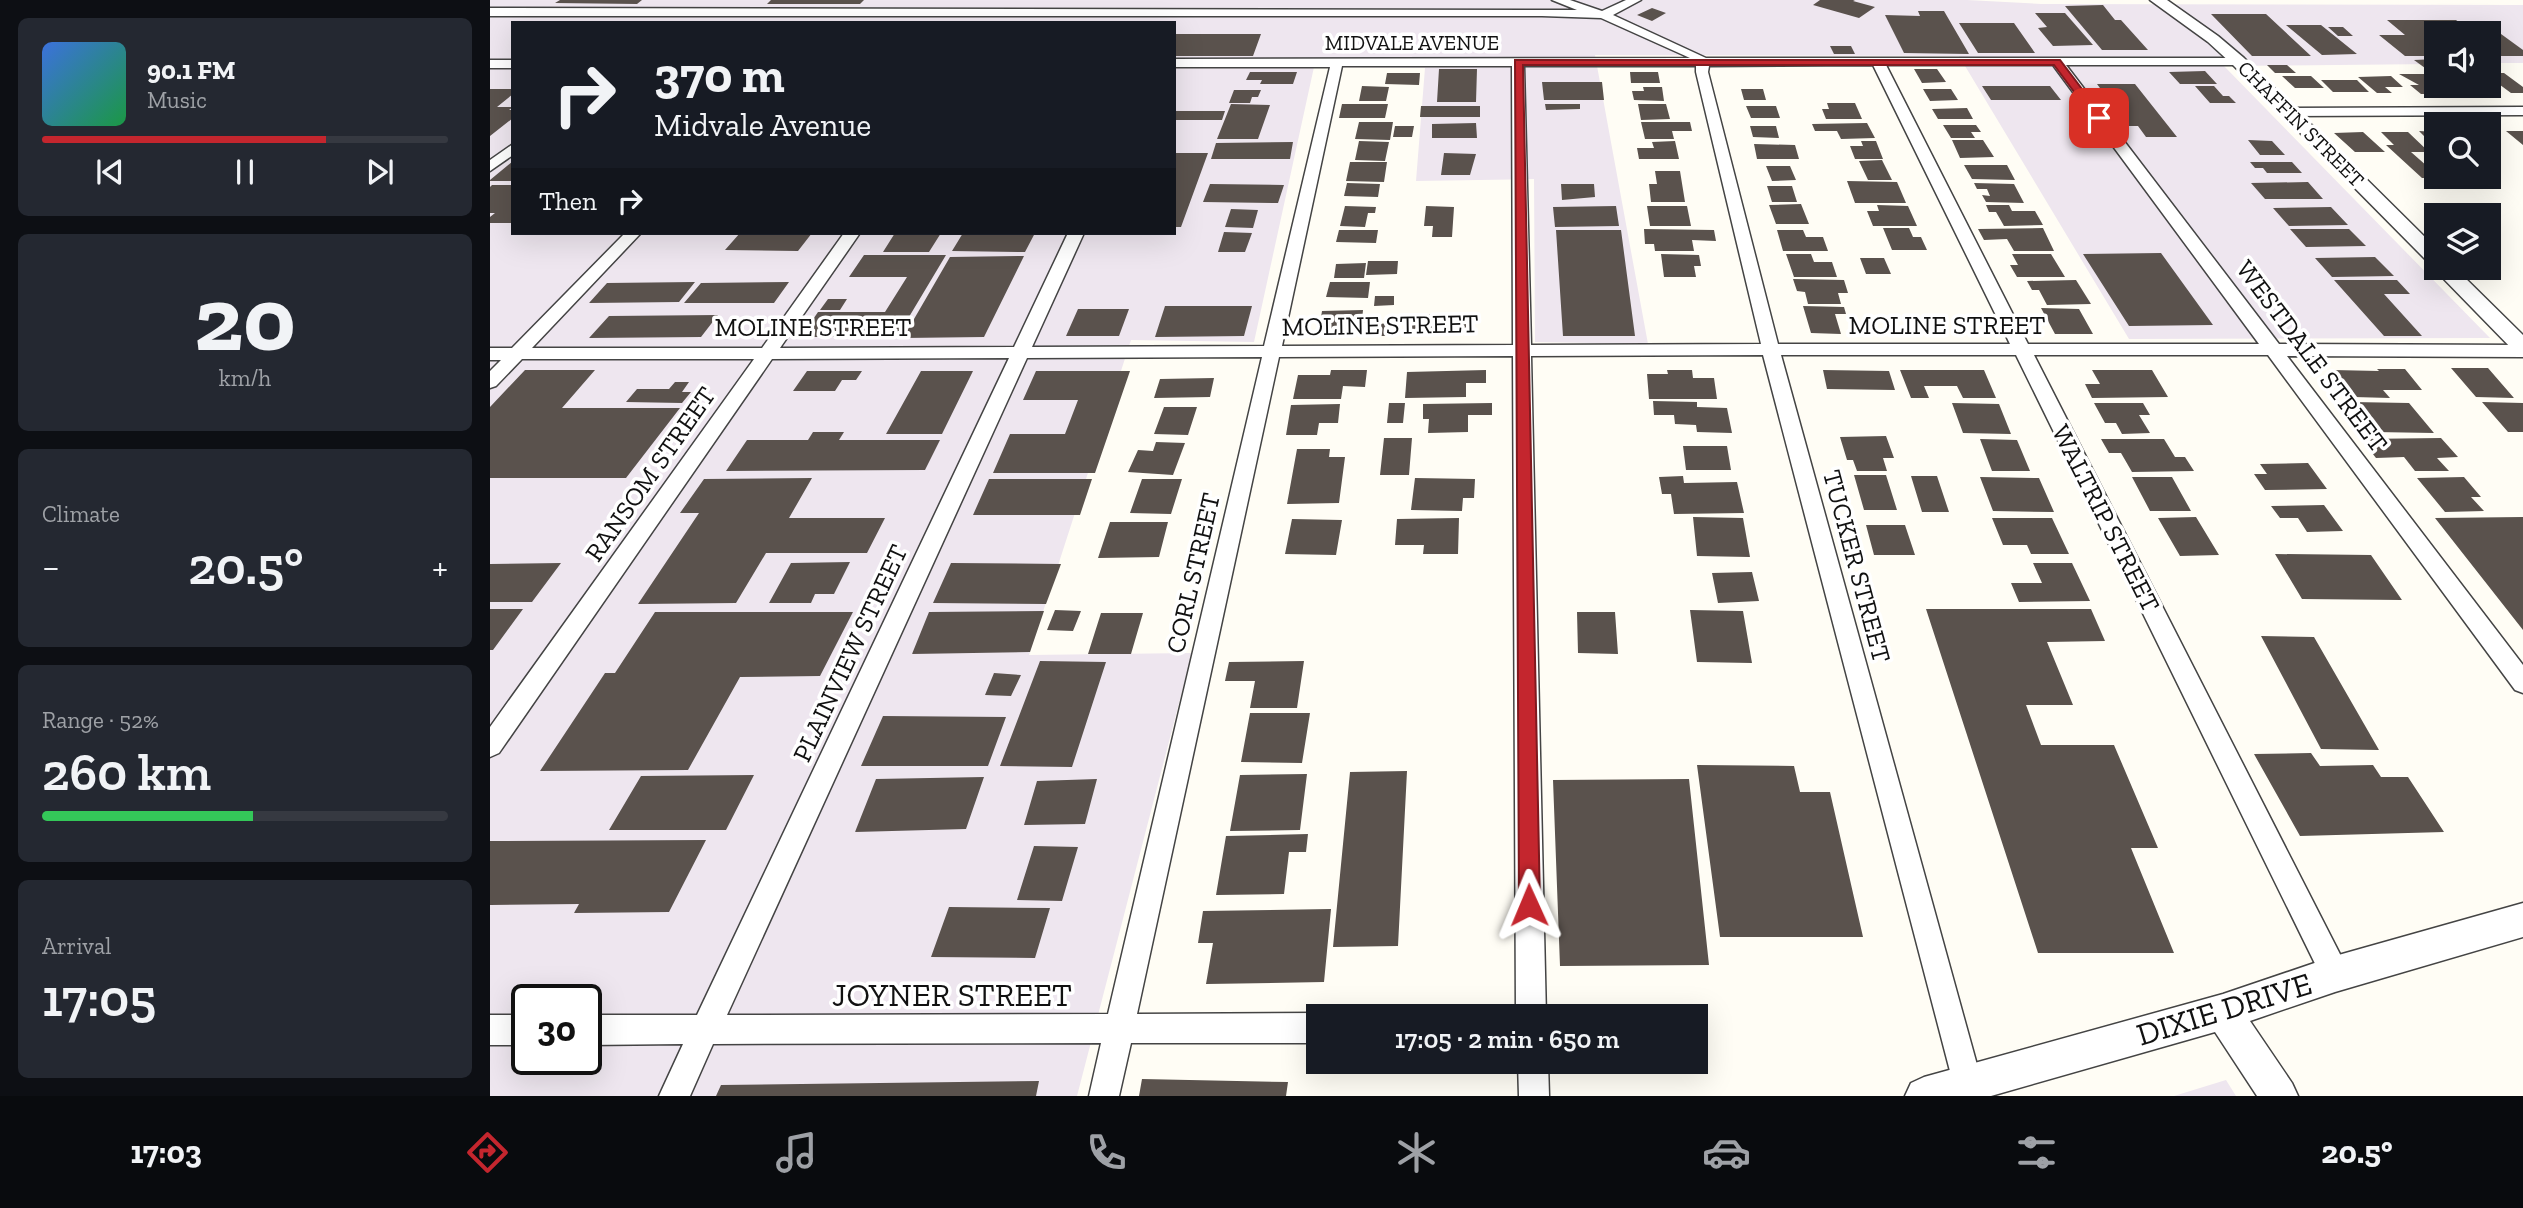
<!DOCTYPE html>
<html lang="en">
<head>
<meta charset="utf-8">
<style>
	body { margin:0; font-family:"Zilla Slab",serif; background:#242831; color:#f1f3f6; height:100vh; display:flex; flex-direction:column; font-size:26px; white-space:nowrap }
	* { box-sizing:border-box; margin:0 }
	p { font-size:23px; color:#9ea1a6 }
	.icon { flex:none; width:38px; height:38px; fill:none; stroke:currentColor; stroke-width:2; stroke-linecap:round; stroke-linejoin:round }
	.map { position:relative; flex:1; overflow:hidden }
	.panel { display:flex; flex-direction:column; gap:18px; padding:18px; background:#0d0f14; width:490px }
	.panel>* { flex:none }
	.guide { position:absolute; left:21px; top:21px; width:665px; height:214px; border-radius:0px; box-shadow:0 7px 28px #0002; background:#171b24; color:#f1f3f6; overflow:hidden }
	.buttons { position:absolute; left:1934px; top:21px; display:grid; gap:14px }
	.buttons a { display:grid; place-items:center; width:77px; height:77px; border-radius:0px; background:#171b24; box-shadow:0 7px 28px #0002; font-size:35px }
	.speed { position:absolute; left:21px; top:984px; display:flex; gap:14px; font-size:35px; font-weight:700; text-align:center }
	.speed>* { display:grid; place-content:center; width:91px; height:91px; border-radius:50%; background:#171b24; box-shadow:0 7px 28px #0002; line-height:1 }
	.speed .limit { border:4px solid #111; border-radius:10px; background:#fff; color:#111 }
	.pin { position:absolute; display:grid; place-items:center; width:60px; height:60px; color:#fff; margin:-30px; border-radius:14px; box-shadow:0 4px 10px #0006 }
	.me { position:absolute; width:77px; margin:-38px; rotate:359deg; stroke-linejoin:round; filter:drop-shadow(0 0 5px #0008) }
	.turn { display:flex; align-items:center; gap:24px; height:147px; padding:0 28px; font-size:32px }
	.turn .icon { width:91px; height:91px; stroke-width:2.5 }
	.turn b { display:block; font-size:49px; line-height:60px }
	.then { display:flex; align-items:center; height:66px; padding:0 28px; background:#0003; gap:14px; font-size:26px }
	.big { font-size:52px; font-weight:600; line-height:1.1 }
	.panel .tile { flex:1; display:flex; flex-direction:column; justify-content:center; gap:10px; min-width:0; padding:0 24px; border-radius:10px; background:#242831 }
	.panel .dial { align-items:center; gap:0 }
	.dial b { font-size:91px; line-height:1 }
	.song { display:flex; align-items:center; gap:21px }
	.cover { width:84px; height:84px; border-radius:10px; background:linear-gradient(135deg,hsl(220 70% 55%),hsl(140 70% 35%)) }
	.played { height:7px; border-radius:4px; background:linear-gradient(90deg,#c4262e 70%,#363941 70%) }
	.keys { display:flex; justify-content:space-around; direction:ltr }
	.heat { display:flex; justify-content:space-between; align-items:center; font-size:38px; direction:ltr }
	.charge { height:10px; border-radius:5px; background:linear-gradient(90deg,#34c759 52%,#363941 0) }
	.trip { position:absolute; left:816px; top:1004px; width:402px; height:70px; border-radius:0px; background:#171b24; box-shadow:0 7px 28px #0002; font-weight:600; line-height:70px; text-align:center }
	.tab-bar { display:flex; height:112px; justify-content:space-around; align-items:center; background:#090b0e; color:#9ea1a6 }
	.tab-bar .icon { width:49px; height:49px }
	.tab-bar .on { color:#c4262e }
	.tab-bar b { font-size:32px; color:#f1f3f6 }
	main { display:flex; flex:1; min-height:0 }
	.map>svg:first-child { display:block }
</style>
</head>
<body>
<main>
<section class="panel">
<div class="tile">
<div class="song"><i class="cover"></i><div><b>90.1 FM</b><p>Music</p></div></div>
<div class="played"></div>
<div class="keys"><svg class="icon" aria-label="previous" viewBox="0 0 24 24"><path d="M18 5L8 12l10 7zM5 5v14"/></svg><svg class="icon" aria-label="pause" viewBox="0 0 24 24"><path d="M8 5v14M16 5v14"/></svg><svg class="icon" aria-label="next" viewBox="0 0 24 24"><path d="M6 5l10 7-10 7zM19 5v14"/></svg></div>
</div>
<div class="tile dial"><b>20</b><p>km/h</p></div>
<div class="tile"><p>Climate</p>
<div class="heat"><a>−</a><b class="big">20.5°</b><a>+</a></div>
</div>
<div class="tile"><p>Range · 52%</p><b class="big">260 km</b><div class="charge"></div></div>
<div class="tile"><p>Arrival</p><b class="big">17:05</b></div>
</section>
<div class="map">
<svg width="2033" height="1096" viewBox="0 0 2033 1096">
	<rect width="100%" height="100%" fill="#fffdf5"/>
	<!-- industrial -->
	<path fill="#eee6ef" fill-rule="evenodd" d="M0,0H1477L1551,4L2033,5V63H1999L1998,33H1946V64L1734,66L2000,338L1639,339L1469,56L1105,55L1158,344L1045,342L1044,179L926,181L935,68L824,67L764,342L641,340L539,655L702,653L587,1096H0ZM23,23H684V233H23ZM37,999H96V1059H37Z
		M1736,1080L1746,1096H1684Z"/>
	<!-- building -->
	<path fill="#5a524d" d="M70,0H152L147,4L65,3Z
		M281,0H374L370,4H277Z
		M1330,0H1365L1363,1L1385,7L1369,18L1323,5Z
		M1613,5L1625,20H1631L1658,50H1612L1575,6Z
		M1162,8L1176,13L1162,21L1147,15Z
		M1428,11H1454L1479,54L1414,53L1395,15L1430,16Z
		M1545,13H1575L1603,45L1563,46L1548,28L1557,27Z
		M1721,14H1776L1821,56H1762Z
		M1897,20H1966L1984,33H1946V56H1915L1889,35H1915Z
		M1469,23H1524L1545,53H1488Z
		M1796,25H1831L1867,54L1832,55Z
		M1838,27H1853L1863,36H1848Z
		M684,34H771L763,56H684Z
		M1998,34H2011L2033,50V56H1998Z
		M1340,46H1361L1365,54H1344Z
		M1946,59V76L1924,60Z
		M1777,65H1797L1806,73H1785Z
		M949,69H987L986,102H947Z
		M1424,69H1447L1456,82L1432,83Z
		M1715,71L1727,84H1690L1679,72Z
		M760,72H807L803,84H770L772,80H756Z
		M1140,72H1168L1170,83H1141Z
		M897,73H930L929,85L895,84Z
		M1998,73H2014L2033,87V93H2021L1998,76Z
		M1909,74H1936L1946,82V86H1951L1961,94H1931L1920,85H1929Z
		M1792,76H1821L1834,88H1805Z
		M1901,76L1913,87H1895L1902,93H1887L1868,77Z
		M1831,80H1867L1879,92H1843Z
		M1052,82H1112L1114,100H1054Z
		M1607,84H1645L1687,137H1656L1648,126H1638Z
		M872,86L899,87L896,101H869Z
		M1492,86H1560L1571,100H1501Z
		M1705,86H1724L1733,96H1739L1746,103H1720Z
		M1967,86H1993L2001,92H1974Z
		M1153,87H1172L1174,101L1144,100L1142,91H1154Z
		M0,89H23V94L7,107H23L19,110H23V118L0,136Z
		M1251,89H1273L1276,100H1254Z
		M1433,89H1461L1468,100L1440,101Z
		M744,90H771L768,97H762L760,103H739Z
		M1337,103H1365L1372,119H1336L1332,109H1339Z
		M741,104L780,105L768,139H727Z
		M852,104H898L895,118H849Z
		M1055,104H1090V109L1056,110Z
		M1148,104H1176L1180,119L1151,120Z
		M931,106H990V117H930Z
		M1256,106H1286L1290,118H1261Z
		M1477,108L1483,119H1448L1442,109Z
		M684,111H735L732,120H684Z
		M869,122H903L900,140L865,139Z
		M1151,122H1200L1202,131H1182L1184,139H1155Z
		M986,123L987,138H942V124Z
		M1377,123L1385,138L1351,139L1347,131H1325L1322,124Z
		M1453,125H1486L1491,132H1481L1485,138H1461Z
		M905,126H924L922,137H903Z
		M1260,126H1286L1289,138L1263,137Z
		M1929,131L1946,132V143H1941Z
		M2016,131H2033V145Z
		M1873,132L1895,152H1865L1844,133Z
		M1891,132H1918L1939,152H1921L1946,174V178H1932L1896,145H1904Z
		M1462,140H1493L1504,157L1470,158Z
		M1758,140L1782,141L1795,155H1770Z
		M869,141L899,142L895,161L865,160Z
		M1185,141L1189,159H1149L1147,148H1164L1162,142Z
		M1371,141H1386L1393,159H1365L1360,146H1373Z
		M803,142L800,159H721L726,143Z
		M1264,144L1305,145L1309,159H1267Z
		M684,153H718L691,227H684Z
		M954,153L986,154L980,175H951Z
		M1392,160L1402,180H1378L1369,161Z
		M23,161V181H0V180Z
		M860,162H897L894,182L856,181Z
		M1760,162H1802L1812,173H1777L1773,168H1765Z
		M1474,165H1517L1525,180L1482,179Z
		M1276,166H1300L1306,180L1282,181Z
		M1165,171H1190L1195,202H1161L1159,184H1167Z
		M1357,181L1407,182L1416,203H1365Z
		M1818,182L1833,199H1775L1761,183Z
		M857,183L890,184L888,197L854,196Z
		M1484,183L1524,184L1534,203L1496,202L1492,195L1500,196L1497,189H1487Z
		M720,184L794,185L788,203L713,202Z
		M1071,184H1104L1105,197L1072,200Z
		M2,185H23L21,223H0V217L5,213H0V187Z
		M1277,186H1302L1307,202H1282Z
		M1311,204L1319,224H1286L1279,205Z
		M1387,205L1418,206L1427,226H1383L1377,211H1389Z
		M1496,205H1519L1522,211H1545L1553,225L1514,226L1506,212H1499Z
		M855,206L886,207L885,213H878L875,227L850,226Z
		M936,206L964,207L962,237H942L943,226H934Z
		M1126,206L1129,226L1065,227L1063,207Z
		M1157,206H1197L1201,226H1160Z
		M1841,207L1858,225L1799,226L1783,208Z
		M741,209L768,210L763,228L735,227Z
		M1393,228H1419L1423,237H1431L1437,250H1402Z
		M1553,228L1564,251H1524L1517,239L1494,240L1488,229Z
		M1154,229L1224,230L1226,241L1202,240L1204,251H1165L1164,244H1155Z
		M1800,229H1859L1876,246L1816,247Z
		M849,230H888L886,243L846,242Z
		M1066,230H1131L1145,336H1073Z
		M1287,230H1313L1316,237H1333L1338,251H1293Z
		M734,232L762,233L755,252H728Z
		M250,233H322L308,251L235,250Z
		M405,233H451L439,252H393Z
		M473,233H545L535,252L462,251Z
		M1671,253L1723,325L1639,326L1593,254Z
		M1171,254L1209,255L1211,266H1204L1206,277H1174Z
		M1296,254H1321L1324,262H1342L1347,277H1304Z
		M1522,254H1561L1575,277H1527L1520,265H1528Z
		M374,255H456L407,337H311L328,312H395L417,277H359Z
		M534,256L494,337L413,338L460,257Z
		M1885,257L1904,276L1842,277L1825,258Z
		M1370,258H1394L1401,274H1376Z
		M878,261H908L907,274L876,275Z
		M876,263L874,278H844L846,264Z
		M1303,279L1354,280L1358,293H1348L1351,304H1318L1315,292L1307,291Z
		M1586,280L1601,304L1557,305L1549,290H1542L1537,281Z
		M1844,280H1907L1920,294H1894L1932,336H1894Z
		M205,282L189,302L99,303L117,283Z
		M299,282L284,303H194L211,283Z
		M840,282H880L878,298L836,297Z
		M885,296H904V305L884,306Z
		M338,299H357L350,310H330Z
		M675,306H762L754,336L665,337Z
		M1313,306L1354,307L1356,314H1345L1351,334L1321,333Z
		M1551,308L1589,309L1603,334H1565Z
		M588,309H639L629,336H576Z
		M873,310L872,321H879L878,330H829L832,311Z
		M918,314H978L977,330H916Z
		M228,315L211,337L99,338L119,316Z
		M903,323L902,336H885L886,324Z
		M1961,368H1998L2024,398L1986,397Z
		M1887,369H1915L1932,390H1893L1900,398L1864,397L1843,370L1889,371Z
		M35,370H105L72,408H190L136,478H0V407Z
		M841,370H877L875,387L853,386L851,399H803L808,375H840Z
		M996,370V383H976V397L915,398L917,372Z
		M1177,370H1202L1203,378H1224L1227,399H1159L1157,374H1178Z
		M1333,370L1399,371L1405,390L1337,389Z
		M1410,370H1494L1506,398H1473L1467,386H1434L1439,398H1421Z
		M1602,370H1662L1678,397L1602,398L1595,384H1610Z
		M317,371H372L366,380H352L345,391H303Z
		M431,371H483L452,434H396Z
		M546,371H640L605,473H503L520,434H575L588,400H533Z
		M724,378L720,397L664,398L670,379Z
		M185,382H199L192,392H201L192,403L136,402L147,389H179Z
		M1163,401L1207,402V407L1237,408L1242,433L1207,432L1206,425L1185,424L1184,415H1164Z
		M1862,402L1919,403L1944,433L1885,432Z
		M1992,402L2033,403V432H2018Z
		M899,403H915L913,423H897Z
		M1002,403V415H978V432L938,433L939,419H933V404Z
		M1462,403L1509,404L1521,434L1473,433Z
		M1604,403H1653L1660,415H1649L1660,433L1632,434L1626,423H1615Z
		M850,404L848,423H829L827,435H796L801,405Z
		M674,407H707L698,435L664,434Z
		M323,432H354L349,440H450L435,470L236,471L257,440H318Z
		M1396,436L1404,458H1393L1397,471H1367L1363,460H1357L1350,437Z
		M894,438H922L919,475H890Z
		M1951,438L1968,457L1947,458L1959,471H1925L1914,457L1886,458L1871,439Z
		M1490,439L1527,440L1540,471H1502Z
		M1611,439H1674L1685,457H1695L1704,471L1642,472L1631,453H1619Z
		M666,442L695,443L683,475L638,472L648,450L663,451Z
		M1193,446H1237L1241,470H1196Z
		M807,449H840L839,457H855L849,503L797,504Z
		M1818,463L1837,489L1775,490L1764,474H1777L1770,464Z
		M1364,475H1396L1407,510H1374Z
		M1193,476L1194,483L1247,482L1254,513L1184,514L1181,494H1172L1169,477Z
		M1421,476H1447L1459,512H1432Z
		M1490,477L1549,478L1564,512L1503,511Z
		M1642,477H1682L1701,511H1660Z
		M1974,477L1991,497H1981L1994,511L1955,512L1927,478Z
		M322,478L299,518H395L377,553H276L246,603L148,604L209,513H190L214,479Z
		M925,478L985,479L984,498H973L972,511L921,510Z
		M499,479H602L590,515H483Z
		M652,479H692L681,514L640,513Z
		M1834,505L1853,531L1817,532L1808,518H1790L1781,506Z
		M1203,517L1253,518L1260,557L1207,556Z
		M1706,517L1729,555L1690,556L1668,518Z
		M2033,517V630L1945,518Z
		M969,518L968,554H933L934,545H905L907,519Z
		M1502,518H1562L1579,554H1541L1537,545H1513Z
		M802,519L852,520L846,555L795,554Z
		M620,522H678L669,557L608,558Z
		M1376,525H1415L1425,555H1384Z
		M1785,554L1881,555L1912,600L1812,599Z
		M360,562L344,594H325L321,603H279L301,563Z
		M71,563L42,602H0V564Z
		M461,563L571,564L556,604L443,603Z
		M1543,563H1582L1600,601L1529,602L1521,583H1552Z
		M1262,572L1269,601L1228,603L1222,573Z
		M0,609H33L3,650H0Z
		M1436,609H1601L1615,641L1557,642L1583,705H1536L1551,745H1624L1668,848H1641L1684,953H1548Z
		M565,610L591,611L583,631L557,630Z
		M1200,610L1253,611L1262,663L1207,662Z
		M554,611L540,652L422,654L439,612Z
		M165,612H363L330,676L250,677L198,770L50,771L115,673H125Z
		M1087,612H1125L1128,654L1088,653Z
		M611,613H653L641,654H598Z
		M1771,636L1824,637L1889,750L1831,749Z
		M550,661L616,662L582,767L510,766Z
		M814,661L807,708H760L765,681H735L739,662Z
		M504,673L531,675L521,696L495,695Z
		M760,713H820L812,763L751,762Z
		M393,716L516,717L498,766H371Z
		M1821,753L1830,766L1883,765L1891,777H1918L1954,832L1810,836L1764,754Z
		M1207,765L1304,766L1310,792H1340L1373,937H1230Z
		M917,771L908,946L843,947L860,772Z
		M817,774L810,830L740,831L750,775Z
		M264,775L236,830H119L151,776Z
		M494,777L476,829L365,832L386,779Z
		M607,779L595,824L534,825L547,781Z
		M1199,779L1219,965L1070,966L1063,780Z
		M818,834L816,852H799L794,894L726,895L736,836Z
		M216,840L179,912L84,913L89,904L0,905V841Z
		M544,846L588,847L572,901L527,900Z
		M459,907L560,908L545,958L441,957Z
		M841,909L834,982L716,984L723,943H708L713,911Z
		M652,1079L798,1082L796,1096H649Z
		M549,1081L546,1096H226L231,1085Z"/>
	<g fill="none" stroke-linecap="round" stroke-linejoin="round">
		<!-- minor casing -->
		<g stroke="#444" stroke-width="3">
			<path id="minor" d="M1062,0H1080L1112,11L1136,0H1151L1123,15L1216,58H1752V64L1748,65H1576L1789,344L2033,345V357L1797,356L2033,665V693L2025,690L1778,355H1544L1855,964L1859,974L1855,984L1845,988L1835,984L1526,355H1291L1492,1083L1488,1094L1482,1096L1466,1094L1273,355L1041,356L1056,1017H1026L1023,356L789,357L647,1014L828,1013L836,1017H828V1043H641L629,1096H599L611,1043L223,1044L200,1096H169L193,1044L96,1045V1015H207L519,358L282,359L9,753L0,757V727L264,359H32L6,386L0,388V371L11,360H0V348H22L135,233H151L42,348H272L354,233H370L290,348L524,347L578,233H594L542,347L774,346L840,67H684V59L1200,58L1111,18L1052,16H0V8L1087,10ZM1383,65L1520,344H1288L1218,72L1219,66ZM1396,65H1563L1769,344H1538ZM852,66H1022L1023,345L792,346ZM1034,66H1206V72L1271,344L1041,345ZM772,357L618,1014L237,1015L537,358Z
				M0,60H23V68H0Z
				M2033,107V115L1799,116L1792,112L1799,108Z
				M23,144V155L0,171V160Z
				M0,1015H37V1045H0Z
				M1028,1062H1058L1059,1096H1029Z"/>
		</g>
		<!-- tertiary casing -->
		<g stroke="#444" stroke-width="3">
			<path id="tertiary" d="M1660,0H1677L1728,36L1754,58L1946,248V268H1965L2033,335V354L2025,352L1947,272L1944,268L1946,265L1939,263L1742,64L1718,42Z
				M2033,903V937L1845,992L1760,1021L1802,1083L1808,1096H1767L1725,1032L1501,1096H1415L1421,1083L1434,1077L1733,994L1845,956Z"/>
		</g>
		<!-- minor -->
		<use href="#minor" fill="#fff" fill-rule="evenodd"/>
		<!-- tertiary -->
		<use href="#tertiary" fill="#fff" fill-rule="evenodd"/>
	</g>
	<!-- route -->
	<path fill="#c4262e" stroke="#7f191e" stroke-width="2" d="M1025,60H1570L1614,118L1605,120L1564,65H1033L1050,905L1047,912L1039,915L1032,912L1029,905Z"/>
	<g text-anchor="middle" stroke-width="7" stroke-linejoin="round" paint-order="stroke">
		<!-- far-street labels -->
		<g font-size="21" fill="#111" stroke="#fff">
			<text x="922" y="50">MIDVALE AVENUE</text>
			<text transform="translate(1811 124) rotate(45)" y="7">CHAFFIN STREET</text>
		</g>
		<!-- street labels -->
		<g font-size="26" fill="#111" stroke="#fff">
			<text transform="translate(890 325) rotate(-1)" y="9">MOLINE STREET</text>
			<text x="1457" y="334">MOLINE STREET</text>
			<text x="323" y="336">MOLINE STREET</text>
			<text transform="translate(1822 356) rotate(53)" y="9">WESTDALE STREET</text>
			<text transform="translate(160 474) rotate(-55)" y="9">RANSOM STREET</text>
			<text transform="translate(1616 518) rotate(63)" y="9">WALTRIP STREET</text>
			<text transform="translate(1367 566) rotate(75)" y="9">TUCKER STREET</text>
			<text transform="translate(703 573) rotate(-77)" y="9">CORL STREET</text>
			<text transform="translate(360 653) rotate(-65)" y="9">PLAINVIEW STREET</text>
		</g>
		<!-- near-street labels -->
		<g font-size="32" fill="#111" stroke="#fff">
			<text x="462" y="1006">JOYNER STREET</text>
			<text transform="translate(1734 1009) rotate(-17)" y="11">DIXIE DRIVE</text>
		</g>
	</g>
</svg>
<div class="buttons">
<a><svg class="icon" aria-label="sound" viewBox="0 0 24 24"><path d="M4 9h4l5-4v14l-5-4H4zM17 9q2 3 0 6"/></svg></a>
<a><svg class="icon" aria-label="search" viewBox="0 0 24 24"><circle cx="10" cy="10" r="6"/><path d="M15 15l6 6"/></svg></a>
<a><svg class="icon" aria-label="layers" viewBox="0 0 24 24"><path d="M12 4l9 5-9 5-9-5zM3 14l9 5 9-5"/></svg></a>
</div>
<div class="speed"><div class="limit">30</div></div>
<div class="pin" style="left:1609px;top:118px;background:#d93025"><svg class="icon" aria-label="arrive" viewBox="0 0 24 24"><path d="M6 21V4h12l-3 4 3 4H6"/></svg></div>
<svg class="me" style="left:1039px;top:905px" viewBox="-20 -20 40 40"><path d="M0-17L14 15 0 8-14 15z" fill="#c4262e" stroke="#fff" stroke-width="4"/></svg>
<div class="trip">17:05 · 2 min · 650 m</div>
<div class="guide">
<div class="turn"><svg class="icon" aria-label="right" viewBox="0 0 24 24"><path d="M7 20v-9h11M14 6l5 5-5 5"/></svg><div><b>370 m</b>Midvale Avenue</div></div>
<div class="then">Then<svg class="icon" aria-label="right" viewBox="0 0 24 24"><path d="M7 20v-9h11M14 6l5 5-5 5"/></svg></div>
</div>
</div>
</main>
<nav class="tab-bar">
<b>17:03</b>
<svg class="icon on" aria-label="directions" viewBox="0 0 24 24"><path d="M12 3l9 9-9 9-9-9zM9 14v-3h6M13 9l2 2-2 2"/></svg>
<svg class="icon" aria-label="music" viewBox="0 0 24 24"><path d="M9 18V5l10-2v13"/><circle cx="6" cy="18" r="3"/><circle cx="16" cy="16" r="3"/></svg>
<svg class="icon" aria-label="phone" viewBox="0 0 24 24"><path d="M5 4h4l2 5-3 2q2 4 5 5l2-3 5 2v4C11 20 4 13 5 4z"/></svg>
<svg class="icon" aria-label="climate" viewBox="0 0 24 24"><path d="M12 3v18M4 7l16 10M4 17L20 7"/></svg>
<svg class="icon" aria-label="car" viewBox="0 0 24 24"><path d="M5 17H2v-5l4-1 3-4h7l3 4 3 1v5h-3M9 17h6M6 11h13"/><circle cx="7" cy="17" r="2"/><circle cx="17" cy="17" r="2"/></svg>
<svg class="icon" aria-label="filters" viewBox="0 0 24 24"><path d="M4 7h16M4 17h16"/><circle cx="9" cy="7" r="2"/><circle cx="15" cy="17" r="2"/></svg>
<b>20.5°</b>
</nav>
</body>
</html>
